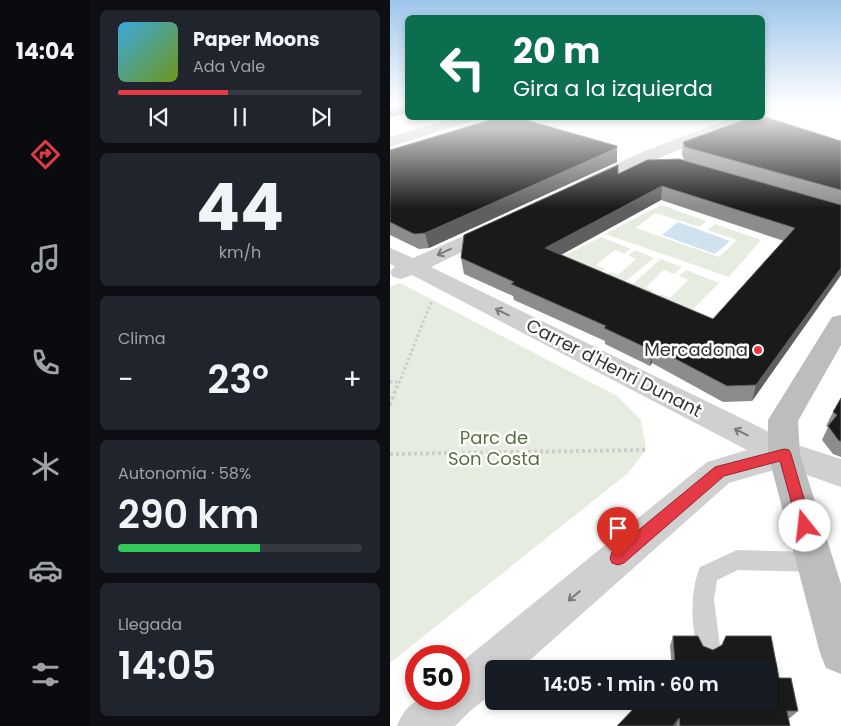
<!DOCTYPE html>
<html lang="es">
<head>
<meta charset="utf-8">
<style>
	body { margin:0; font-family:Poppins,sans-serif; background:#20242c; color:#f1f3f6; height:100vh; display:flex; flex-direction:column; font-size:19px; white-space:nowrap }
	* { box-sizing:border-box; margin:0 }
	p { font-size:16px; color:#9ea1a6 }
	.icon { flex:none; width:28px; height:28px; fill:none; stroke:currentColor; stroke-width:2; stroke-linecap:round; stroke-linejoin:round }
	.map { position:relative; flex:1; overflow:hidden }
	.side { display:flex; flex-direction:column; gap:10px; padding:10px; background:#0d0f14; width:300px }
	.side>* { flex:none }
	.banner { position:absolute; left:15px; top:15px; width:360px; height:105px; border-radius:8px; box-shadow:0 2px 8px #0003; background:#0b6e4f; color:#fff; overflow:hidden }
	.speed { position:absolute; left:15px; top:645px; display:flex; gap:10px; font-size:25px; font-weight:700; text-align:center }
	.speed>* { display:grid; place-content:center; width:65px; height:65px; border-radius:50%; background:#171b24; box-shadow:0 2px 8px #0003; line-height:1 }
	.speed .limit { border:8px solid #d22; background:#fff; color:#111 }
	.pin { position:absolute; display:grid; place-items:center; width:42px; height:42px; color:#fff; margin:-51px -21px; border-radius:50% 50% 50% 0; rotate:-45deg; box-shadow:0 0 5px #0007 }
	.pin .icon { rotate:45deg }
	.me { position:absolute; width:55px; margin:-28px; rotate:344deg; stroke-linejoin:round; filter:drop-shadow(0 0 4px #0008) }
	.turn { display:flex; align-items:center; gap:18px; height:105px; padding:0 25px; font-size:22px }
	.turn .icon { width:65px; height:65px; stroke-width:2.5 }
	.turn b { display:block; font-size:35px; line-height:42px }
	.big { font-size:38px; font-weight:600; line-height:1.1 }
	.side .tile { flex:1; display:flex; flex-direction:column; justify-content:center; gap:8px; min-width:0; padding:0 18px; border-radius:8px; background:#20242c }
	.side .dial { align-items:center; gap:0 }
	.dial b { font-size:65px; line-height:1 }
	.song { display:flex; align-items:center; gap:15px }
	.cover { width:60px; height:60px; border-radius:8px; background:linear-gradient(135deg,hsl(200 70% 55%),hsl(80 70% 35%)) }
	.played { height:5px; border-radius:2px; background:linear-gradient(90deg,#e63946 45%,#363941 45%) }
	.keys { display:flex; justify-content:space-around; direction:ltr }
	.heat { display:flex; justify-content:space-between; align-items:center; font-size:28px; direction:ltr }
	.charge { height:8px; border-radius:4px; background:linear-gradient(90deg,#34c759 58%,#363941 0) }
	.trip { position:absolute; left:95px; top:660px; width:292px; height:50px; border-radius:8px; background:#171b24; box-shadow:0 2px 8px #0003; font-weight:600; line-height:50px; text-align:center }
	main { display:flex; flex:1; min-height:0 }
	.tab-bar { display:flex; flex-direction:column; width:90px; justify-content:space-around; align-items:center; background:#090b0e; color:#9ea1a6 }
	.tab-bar .icon { width:35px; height:35px }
	.tab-bar .active { color:#e63946 }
	.tab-bar b { font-size:22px; color:#f1f3f6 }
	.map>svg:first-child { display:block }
</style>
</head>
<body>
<main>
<nav class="tab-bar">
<b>14:04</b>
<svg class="icon active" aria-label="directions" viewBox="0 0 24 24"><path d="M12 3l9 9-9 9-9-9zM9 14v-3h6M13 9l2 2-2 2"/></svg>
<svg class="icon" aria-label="music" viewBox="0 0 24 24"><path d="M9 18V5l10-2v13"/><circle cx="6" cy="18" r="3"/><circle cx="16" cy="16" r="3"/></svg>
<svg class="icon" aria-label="phone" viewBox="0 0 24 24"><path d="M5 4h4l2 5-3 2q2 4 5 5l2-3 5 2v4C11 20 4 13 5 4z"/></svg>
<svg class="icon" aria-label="climate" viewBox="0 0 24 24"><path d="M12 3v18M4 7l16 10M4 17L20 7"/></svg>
<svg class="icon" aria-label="car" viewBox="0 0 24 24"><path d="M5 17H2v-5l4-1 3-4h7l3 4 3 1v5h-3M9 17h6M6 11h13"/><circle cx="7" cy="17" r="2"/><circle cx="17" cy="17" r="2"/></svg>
<svg class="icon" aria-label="filters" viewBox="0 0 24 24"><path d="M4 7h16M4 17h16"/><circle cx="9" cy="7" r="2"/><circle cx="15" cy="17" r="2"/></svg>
</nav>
<section class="side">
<div class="tile">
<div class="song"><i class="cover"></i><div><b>Paper Moons</b><p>Ada Vale</p></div></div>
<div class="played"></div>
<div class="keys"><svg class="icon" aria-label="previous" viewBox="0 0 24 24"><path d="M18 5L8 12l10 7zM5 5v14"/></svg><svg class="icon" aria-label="pause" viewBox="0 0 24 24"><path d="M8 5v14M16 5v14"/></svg><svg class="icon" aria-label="next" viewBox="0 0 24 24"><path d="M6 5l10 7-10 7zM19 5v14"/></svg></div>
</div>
<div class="tile dial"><b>44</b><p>km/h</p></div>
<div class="tile"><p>Clima</p>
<div class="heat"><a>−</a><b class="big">23°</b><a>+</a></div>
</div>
<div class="tile"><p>Autonomía · 58%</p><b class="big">290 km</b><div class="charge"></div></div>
<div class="tile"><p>Llegada</p><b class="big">14:05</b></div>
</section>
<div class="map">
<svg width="451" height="726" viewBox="0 0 451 726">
	<rect width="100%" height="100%" fill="#fff"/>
	<!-- green -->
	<path fill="#e6ecdf" d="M271,205L316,221L310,227L265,213L246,228L329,257L347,240L318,230L325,224L371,240L339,277L215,234Z
		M211,237L241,249L234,254L225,250L206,265L215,269L207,275L168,259Z
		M245,250L264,258L231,285L213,278L220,272L228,275L246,259L238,255Z
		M271,259L292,267L284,274L274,270L256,287L263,291L256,297L237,289Z
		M296,270L329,283L297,315L264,300L271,294L280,298L298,280L289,276Z
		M10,283L227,396L251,420L256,450L238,473L0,663V287Z"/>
	<!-- water -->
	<path fill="#cfe2ee" d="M288,222L340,241L325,254L272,235Z"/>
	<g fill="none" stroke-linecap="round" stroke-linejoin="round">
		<!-- path-far1 -->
		<path stroke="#cdcdcd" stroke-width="3" stroke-dasharray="2.5 2.5" stroke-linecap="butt" d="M0,382H9
			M7,388L42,300"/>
		<!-- path -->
		<path stroke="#cdcdcd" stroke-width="4" stroke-dasharray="3 3" stroke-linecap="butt" d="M0,405L7,386
			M0,454L256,450"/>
		<!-- lane -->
		<path fill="#d0d0d0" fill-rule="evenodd" d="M347,550L425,552L432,555L435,562L432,569L425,572L348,570L327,580L324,600L330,646L326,654L318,658L310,654C300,631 300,590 310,567Z"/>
		<!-- street -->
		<path fill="#d0d0d0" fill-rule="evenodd" d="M372,107H389L387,110L372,114Z
			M64,118H84L82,121L0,147V137Z
			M342,118H361L359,121L262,161L200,190H188L185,186L188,182L250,153Z
			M106,222L113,224L116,228L113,232L41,267L404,444L451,459V487L394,467L339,483L130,669H104V692L80,711L65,726H7C21,692 36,699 69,699V664L317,462L357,450L22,275L11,279L3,277L0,272L5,266L0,264V248L23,258Z"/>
		<!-- secondary -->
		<path fill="#bdbdbd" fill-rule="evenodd" d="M451,315V345L408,421L410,454L451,584V674L436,668L430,653L378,454V420L442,317Z"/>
	</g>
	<!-- wall -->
	<path fill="#8c8c8c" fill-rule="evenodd" d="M451,141V275L362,401L333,402L262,363L260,366L215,344V341L124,300L123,296L74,274L71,258L228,174L404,192L294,160L292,155L293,142ZM271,200L394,241L323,319L171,255Z
		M0,150L227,162L39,248L29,249L0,235Z
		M451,398V457L443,454L432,440L438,427L436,426L443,412Z
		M283,636H308L313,646L323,650L332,645L336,636H381L389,678H401L408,711L400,718H398L400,726H227L251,701H379V669H282L280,646Z"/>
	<!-- shaded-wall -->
	<path fill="#5f5f5f" d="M6,107H18V112L0,117V108Z
		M227,148V162L39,248L35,233Z
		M272,186L271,200L156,263L155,248Z
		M451,268V275L362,401L366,385Z
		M263,347L262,363L260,366L261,350Z
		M289,718L286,726H283Z"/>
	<!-- building -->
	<path fill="#1a1a1a" stroke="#5f5f5f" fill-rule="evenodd" d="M372,116L451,141V190L295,147L293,142L360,118H372Z
		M107,118H129L227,146V148L35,233L24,234L0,222V150Z
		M289,159L451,205V268L366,385L337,386L263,347L261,350L214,328L216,326L121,284L124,282L71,258L74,235L228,165V174L257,160ZM272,186L405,228L323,319L155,248Z
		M451,398V441H449L438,426L447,415L443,412Z
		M283,636H308L313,646L323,650L332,645L336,636H381L389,678H401L408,711H397L400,726H290L289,718L283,726H227L251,701H379V669H283L285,666Z"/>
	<!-- one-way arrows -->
	<defs><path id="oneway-shaft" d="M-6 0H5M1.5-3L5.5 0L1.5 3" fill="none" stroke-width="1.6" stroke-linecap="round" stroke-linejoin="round" transform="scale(1.25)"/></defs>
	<g stroke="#7a7a7a">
		<use href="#oneway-shaft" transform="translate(54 252) rotate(155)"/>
		<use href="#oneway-shaft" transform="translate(112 312) rotate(-153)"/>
		<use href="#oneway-shaft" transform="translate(351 432) rotate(-153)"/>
		<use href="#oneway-shaft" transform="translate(184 596) rotate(140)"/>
	</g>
	<!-- sky -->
	<linearGradient id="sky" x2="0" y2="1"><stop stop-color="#9ec6ea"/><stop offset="0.51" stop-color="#fff"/><stop offset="1" stop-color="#fff" stop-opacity="0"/></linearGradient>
	<rect width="451" height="208" fill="url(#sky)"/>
	<!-- route -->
	<path fill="#e63946" stroke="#96252e" d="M394,449L399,450L401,454L422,526L420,531L415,533L410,531L408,526L390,461L334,476L234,563L228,565L222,563L220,558L222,552L325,467Z"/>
	<!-- markers -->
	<circle fill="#e63946" stroke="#fff" stroke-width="2" cx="368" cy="350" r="5"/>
	<g text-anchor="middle" stroke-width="5" stroke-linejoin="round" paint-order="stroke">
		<!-- poi labels -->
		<g font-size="18" fill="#333" stroke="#fff" text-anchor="end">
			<text x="358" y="356">Mercadona</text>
		</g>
		<!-- street labels -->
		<g font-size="18" fill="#333" stroke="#fff">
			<text transform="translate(224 368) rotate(27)" y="6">Carrer d'Henri Dunant</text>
		</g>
		<!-- park labels -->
		<g font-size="18" fill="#56703f" stroke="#fff">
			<text x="104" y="444">Parc de<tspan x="104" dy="21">Son Costa</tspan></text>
		</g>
	</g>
</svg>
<div class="speed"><div class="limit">50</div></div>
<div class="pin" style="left:228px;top:558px;background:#d93025"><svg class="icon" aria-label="arrive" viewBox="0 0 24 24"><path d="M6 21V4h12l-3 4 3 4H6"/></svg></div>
<svg class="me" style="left:415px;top:526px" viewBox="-20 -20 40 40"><circle r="19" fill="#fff"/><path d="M0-13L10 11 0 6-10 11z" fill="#e63946"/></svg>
<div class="trip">14:05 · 1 min · 60 m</div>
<div class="banner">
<div class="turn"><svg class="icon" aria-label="left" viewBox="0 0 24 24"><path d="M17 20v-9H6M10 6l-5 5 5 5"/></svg><div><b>20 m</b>Gira a la izquierda</div></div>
</div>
</div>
</main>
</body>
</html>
